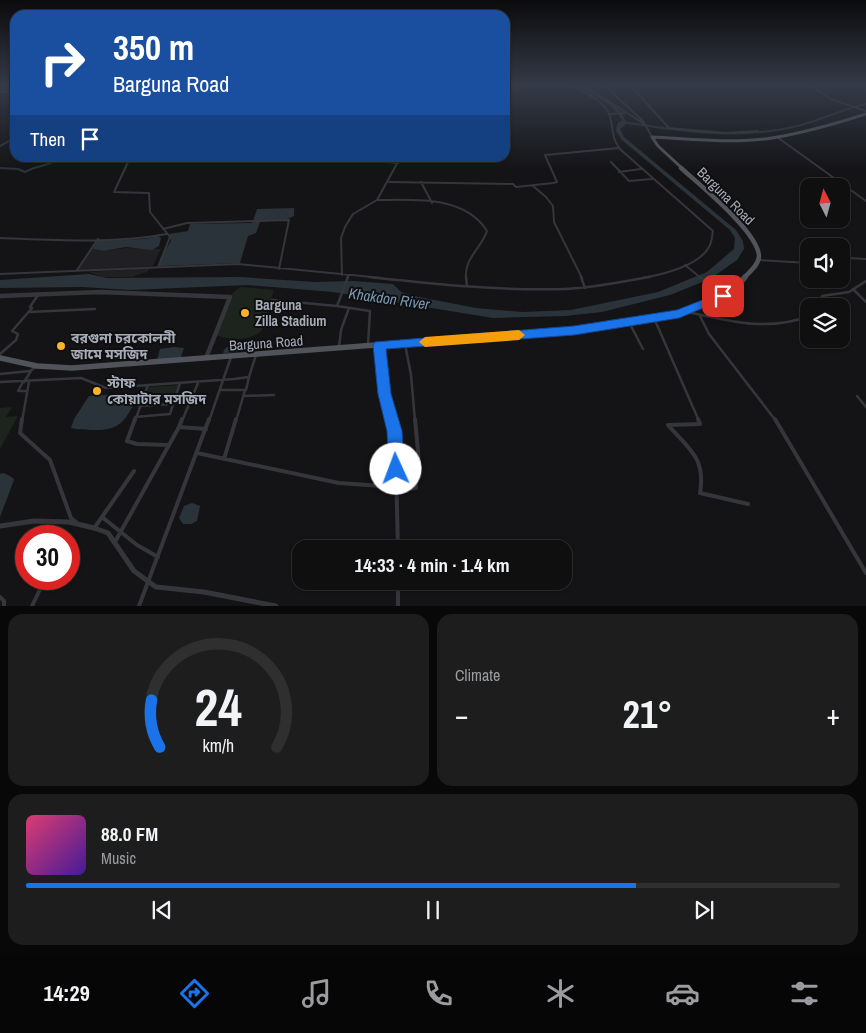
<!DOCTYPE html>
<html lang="en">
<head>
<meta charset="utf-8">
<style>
	body { margin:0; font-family:"Archivo Narrow","Noto Sans Bengali",sans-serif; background:#1d1d1e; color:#f1f3f6; height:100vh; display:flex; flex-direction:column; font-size:19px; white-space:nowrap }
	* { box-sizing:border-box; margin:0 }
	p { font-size:16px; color:#9b9c9f }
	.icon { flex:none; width:28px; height:28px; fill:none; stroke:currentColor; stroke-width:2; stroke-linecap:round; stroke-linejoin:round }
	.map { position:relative; height:606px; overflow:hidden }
	.sheet { display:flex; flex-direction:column; gap:8px; padding:8px; background:#080809; flex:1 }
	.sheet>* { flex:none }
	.hud { position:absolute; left:10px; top:10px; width:500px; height:152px; border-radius:15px; box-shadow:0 1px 4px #0004,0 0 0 1px #2f2f30; background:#1a4fa0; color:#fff; overflow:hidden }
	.needle { width:32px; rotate:354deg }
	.buttons { position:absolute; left:800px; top:178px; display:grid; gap:10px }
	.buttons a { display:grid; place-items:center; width:50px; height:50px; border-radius:10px; background:#0f0f10; box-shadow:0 1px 4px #0004,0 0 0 1px #2f2f30; font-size:25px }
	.speed { position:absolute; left:15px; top:525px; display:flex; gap:10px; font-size:25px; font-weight:700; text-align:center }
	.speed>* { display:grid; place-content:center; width:65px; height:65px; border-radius:50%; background:#0f0f10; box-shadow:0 1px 4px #0004,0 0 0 1px #2f2f30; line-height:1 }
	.speed .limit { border:8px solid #d22; background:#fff; color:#111 }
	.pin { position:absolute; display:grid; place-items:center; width:42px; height:42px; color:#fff; margin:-21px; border-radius:10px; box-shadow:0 2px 8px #0006 }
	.me { position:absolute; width:55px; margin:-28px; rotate:358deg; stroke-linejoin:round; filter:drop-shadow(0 0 4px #0008) }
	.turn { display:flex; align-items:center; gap:18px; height:105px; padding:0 20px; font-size:22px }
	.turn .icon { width:65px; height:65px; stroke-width:2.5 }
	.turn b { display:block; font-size:35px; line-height:42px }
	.then { display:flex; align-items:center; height:48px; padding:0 20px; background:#0003; gap:10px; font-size:19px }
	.big { font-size:38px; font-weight:800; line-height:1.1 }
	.sheet .tile { flex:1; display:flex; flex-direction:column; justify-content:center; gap:8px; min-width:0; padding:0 18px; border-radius:15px; background:#1d1d1e }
	.sheet .dial { align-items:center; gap:0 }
	.dial svg { height:130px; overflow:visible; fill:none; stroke:#2f2f30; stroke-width:7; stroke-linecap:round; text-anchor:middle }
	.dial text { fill:#f1f3f6; stroke:none }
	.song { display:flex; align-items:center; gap:15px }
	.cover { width:60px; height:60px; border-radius:8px; background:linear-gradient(135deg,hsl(340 70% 55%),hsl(260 70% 35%)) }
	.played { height:5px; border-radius:2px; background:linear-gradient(90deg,#1a73e8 75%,#2f2f30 75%) }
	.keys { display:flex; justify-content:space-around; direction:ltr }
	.heat { display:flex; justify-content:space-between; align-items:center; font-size:28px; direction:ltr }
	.sheet .tiles { flex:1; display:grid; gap:8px; grid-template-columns:1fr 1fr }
	.tile:last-child { grid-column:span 2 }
	.trip { position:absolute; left:292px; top:540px; width:280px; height:50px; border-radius:15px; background:#0f0f10; box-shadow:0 1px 4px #0004,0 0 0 1px #2f2f30; font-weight:800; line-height:50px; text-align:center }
	.menu { display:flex; height:80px; justify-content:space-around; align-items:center; background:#060606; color:#9b9c9f }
	.menu .icon { width:35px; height:35px }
	.menu .current { color:#1a73e8 }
	.menu b { font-size:22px; color:#f1f3f6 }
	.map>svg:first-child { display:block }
</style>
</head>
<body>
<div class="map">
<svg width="866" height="606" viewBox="0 0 866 606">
	<rect width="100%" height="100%" fill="#141416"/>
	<!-- built -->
	<path fill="#202023" d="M127,248L161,249L153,266L77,270L91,249L103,251Z
		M150,268L147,272L132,277H102L89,272Z"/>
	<!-- green -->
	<path fill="#1c241d" d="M241,287L274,290L262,330C253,341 226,341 215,334C220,320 226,293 241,287Z
		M179,385L175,396L145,398L149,387Z
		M12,407L6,417L18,416L0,449V408Z"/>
	<!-- water -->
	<path fill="#2a333a" d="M575,85H579C595,93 624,105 626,124L620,129L624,137L736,230L743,241L744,249L737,260L710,279L670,295L602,312L565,316L493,318L333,292L248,285L130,290L82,287L0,288V280L89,274L107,278L240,277L314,282L354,281L393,284L401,292L414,296L476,308L523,312L571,310L658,292L707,272L734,249L735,238L730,230L622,140L616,131L617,124L622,120C612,102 592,94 575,85Z
		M294,208V216L288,219L260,222L256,233L248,236L240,263L159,266L161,257L171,241L169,234L188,231L190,224L252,223L257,209Z
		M158,236L161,238L159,246L152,250L126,247L103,251L93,249L97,241L145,239Z
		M260,342L258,351L223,353C227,340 249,341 260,342Z
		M174,347L184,348L181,357L157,360L160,349Z
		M132,393H137V397C125,422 120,431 91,430C84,429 77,430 71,428L74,419L89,396Z
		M4,473L13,478L14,480L0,517V474Z
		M192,503L200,506L197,521L191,524H183L179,518L184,506Z"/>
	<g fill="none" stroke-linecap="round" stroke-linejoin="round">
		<!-- canal -->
		<path stroke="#2a333a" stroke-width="2" d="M623,122C680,131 736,140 793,127C818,122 841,109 866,104
			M0,146L11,140
			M0,168L18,169L25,172C37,165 49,167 59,158"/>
		<!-- minor-far2 -->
		<path stroke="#35363b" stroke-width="2" d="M571,85C584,92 607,102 610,117C614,130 611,139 621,150L713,231C712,236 712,242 709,247C699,266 661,275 642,278
			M583,85L646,125
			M604,85L643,121L652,137
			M630,85L669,128L726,133L758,131
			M810,85L831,99L866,111
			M0,92H15
			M609,114L625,113
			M777,137L866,201
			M130,158L114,192L149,193L150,212L170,237L158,267
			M340,158L398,163
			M611,162L629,181L652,179
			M619,172L641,169
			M389,182L513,184L516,187L553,183L557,182L545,155L619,148
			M421,182L432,203
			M533,186L546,197L553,206L554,222L582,278
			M377,200C414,200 465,195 487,231C481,249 464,258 466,278
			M163,229L187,223L289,220L279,269
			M0,238C55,240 113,244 167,234
			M843,239L849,250V258
			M759,260L809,263
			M841,261L848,258L866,259
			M685,265L701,278
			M77,270L98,239
			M0,274L238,264L382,278
			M342,275L341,238L345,227L353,214L377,200L400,158
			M347,278L348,276"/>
		<!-- minor-far1 -->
		<path stroke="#35363b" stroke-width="2.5" d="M369,277C435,284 499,291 565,289C593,288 621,282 649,277
			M466,277L467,286
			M581,277L585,288
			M700,277L721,295
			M853,289L866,302
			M272,300L337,306L348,277
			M337,306L370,311L368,345
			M820,306L822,296L849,292L866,281
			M29,312L95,309
			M688,312C729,321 768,332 809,316
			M699,314L709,334L776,421
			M654,318L699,421
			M629,322L643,349
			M405,344L411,375L415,421
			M380,345L385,394L392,421
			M339,347L341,330L349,308
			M0,354L16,340L18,334L12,331L32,308L30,307L38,295
			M0,374L30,371L37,366
			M0,382L81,378L106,388L234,379L249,377L256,355
			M23,382L18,391H27
			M24,382L31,371
			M220,390H246L249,377
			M243,396L274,395
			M857,396L866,407
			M142,399L176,396
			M139,406L173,404
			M135,417L170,414L180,383
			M22,421L29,382
			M135,421L148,385
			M182,421L198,383
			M209,421L231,357
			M236,421L245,390"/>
		<!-- minor -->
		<path stroke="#35363b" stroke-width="4" d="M22,419L20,433L50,460L71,518L76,522
			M135,419L127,441L137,444L169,445L179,427L206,429
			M392,419L395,431L398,549
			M698,419L700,424L668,425C689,449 706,458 700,493L748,504
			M775,419L866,573
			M179,427L182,419
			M197,453L339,483L397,487
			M224,459L236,419
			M397,490L416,488L414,462H419L415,419
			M102,517L137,545L158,557
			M95,527L134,471
			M115,542L169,445
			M69,566H71
			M398,581V606
			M0,597L4,601V606
			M32,606L45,579
			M139,606L209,419"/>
		<!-- tertiary-far1 -->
		<path stroke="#35363b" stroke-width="4.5" d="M0,296L100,292L230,297L206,358"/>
		<!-- tertiary -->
		<path stroke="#35363b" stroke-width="5" d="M0,526L34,521L69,522L94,528L108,533L134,571L156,587L204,592L276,606"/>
		<!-- primary-far2 -->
		<path stroke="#51535a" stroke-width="3" d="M683,169L658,146L652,137C692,139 733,144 772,138C804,133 835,124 866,114"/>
		<!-- primary-far1 -->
		<path stroke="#51535a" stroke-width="4.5" d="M681,168C700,185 758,232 759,256C759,265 749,272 744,278"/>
		<!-- primary -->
		<path stroke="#51535a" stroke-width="5.5" d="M0,358L37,366L72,368L574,330L679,314L723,296L738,286L745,277"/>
	</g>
	<!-- sky -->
	<linearGradient id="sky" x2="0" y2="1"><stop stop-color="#0b0b0c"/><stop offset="0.5" stop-color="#343a47"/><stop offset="1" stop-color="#343a47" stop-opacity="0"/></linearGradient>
	<rect width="866" height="170" fill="url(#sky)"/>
	<!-- route -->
	<path fill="#1a73e8" stroke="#114b97" d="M723,292L728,296L727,298L679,318L574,335L386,349L391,394L402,431L404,469L401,474L396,476L391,474L389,469L387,431L378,394L373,345L375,342L574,326L677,310Z"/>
	<!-- slow -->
	<path fill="#f59e0b" d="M519,330L525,335L519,340L425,347L419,342L425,337Z"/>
	<!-- markers -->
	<g fill="#f9b229" stroke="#0f0f11" stroke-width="2">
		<circle cx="245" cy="313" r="5"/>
		<circle cx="61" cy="346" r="5"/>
		<circle cx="97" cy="391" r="5"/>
	</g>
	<g text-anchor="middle" stroke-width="4" stroke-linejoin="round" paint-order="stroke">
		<!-- street labels -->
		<g font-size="14" fill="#a5abb7" stroke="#0f0f11">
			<text transform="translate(726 196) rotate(45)" y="5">Barguna Road</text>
			<text transform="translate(266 343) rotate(-4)" y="5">Barguna Road</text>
		</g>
		<!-- poi labels -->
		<g font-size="14" font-weight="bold" fill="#a5abb7" stroke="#0f0f11" text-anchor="start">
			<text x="255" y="310">Barguna<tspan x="255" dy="16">Zilla Stadium</tspan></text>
			<text x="71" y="343">বরগুনা চরকোলনী<tspan x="71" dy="16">জামে মসজিদ</tspan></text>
			<text x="107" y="388">স্টাফ<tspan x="107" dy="16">কোয়াটার মসজিদ</tspan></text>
		</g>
		<!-- water labels -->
		<g font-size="15" font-style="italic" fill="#7a99b3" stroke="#0f0f11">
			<text transform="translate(389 299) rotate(8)" y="5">Khakdon River</text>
		</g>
	</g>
</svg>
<div class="buttons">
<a><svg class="needle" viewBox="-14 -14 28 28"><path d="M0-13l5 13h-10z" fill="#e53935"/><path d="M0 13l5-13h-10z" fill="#9b9c9f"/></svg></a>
<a><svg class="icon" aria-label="sound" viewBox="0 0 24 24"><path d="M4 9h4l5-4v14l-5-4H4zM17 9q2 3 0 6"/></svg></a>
<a><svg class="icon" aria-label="layers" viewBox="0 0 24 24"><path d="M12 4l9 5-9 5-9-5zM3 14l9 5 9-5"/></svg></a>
</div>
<div class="speed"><div class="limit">30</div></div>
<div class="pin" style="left:723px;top:296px;background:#d93025"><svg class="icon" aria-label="arrive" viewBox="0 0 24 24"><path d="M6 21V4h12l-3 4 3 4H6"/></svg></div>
<svg class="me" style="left:396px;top:469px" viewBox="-20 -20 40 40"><circle r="19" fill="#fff"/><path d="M0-13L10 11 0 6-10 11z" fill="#1a73e8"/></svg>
<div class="trip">14:33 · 4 min · 1.4 km</div>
<div class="hud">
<div class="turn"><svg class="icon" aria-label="right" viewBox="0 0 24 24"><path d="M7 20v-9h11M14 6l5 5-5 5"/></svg><div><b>350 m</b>Barguna Road</div></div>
<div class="then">Then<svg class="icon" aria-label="arrive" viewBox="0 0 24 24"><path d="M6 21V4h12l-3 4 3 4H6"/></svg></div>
</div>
</div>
<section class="sheet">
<div class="tiles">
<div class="tile dial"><svg viewBox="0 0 100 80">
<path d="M14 69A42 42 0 1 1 86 69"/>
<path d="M14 69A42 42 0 0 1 9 40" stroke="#1a73e8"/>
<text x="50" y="56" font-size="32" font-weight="700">24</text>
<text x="50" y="72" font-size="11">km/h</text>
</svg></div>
<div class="tile"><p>Climate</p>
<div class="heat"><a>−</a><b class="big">21°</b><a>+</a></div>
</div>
<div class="tile">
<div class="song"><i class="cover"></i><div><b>88.0 FM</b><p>Music</p></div></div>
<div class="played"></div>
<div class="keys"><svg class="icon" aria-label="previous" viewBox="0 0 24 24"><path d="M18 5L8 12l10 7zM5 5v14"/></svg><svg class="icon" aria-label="pause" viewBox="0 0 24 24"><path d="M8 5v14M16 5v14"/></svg><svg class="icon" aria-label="next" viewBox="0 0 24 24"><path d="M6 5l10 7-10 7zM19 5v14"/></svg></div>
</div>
</div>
</section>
<nav class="menu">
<b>14:29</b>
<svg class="icon current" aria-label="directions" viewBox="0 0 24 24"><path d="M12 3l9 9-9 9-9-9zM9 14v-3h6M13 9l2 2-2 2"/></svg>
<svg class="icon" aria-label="music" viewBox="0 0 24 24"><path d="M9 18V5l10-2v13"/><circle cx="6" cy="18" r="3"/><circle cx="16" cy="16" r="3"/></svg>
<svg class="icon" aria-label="phone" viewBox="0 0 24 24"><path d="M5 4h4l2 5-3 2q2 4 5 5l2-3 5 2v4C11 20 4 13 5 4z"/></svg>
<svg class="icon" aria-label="climate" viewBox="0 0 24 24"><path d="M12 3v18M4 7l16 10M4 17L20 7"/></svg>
<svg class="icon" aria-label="car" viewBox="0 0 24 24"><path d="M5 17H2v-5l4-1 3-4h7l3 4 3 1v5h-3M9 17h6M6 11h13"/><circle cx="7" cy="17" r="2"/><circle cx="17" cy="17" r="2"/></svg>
<svg class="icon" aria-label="filters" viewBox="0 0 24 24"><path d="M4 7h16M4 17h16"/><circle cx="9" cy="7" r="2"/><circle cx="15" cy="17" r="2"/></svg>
</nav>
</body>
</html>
